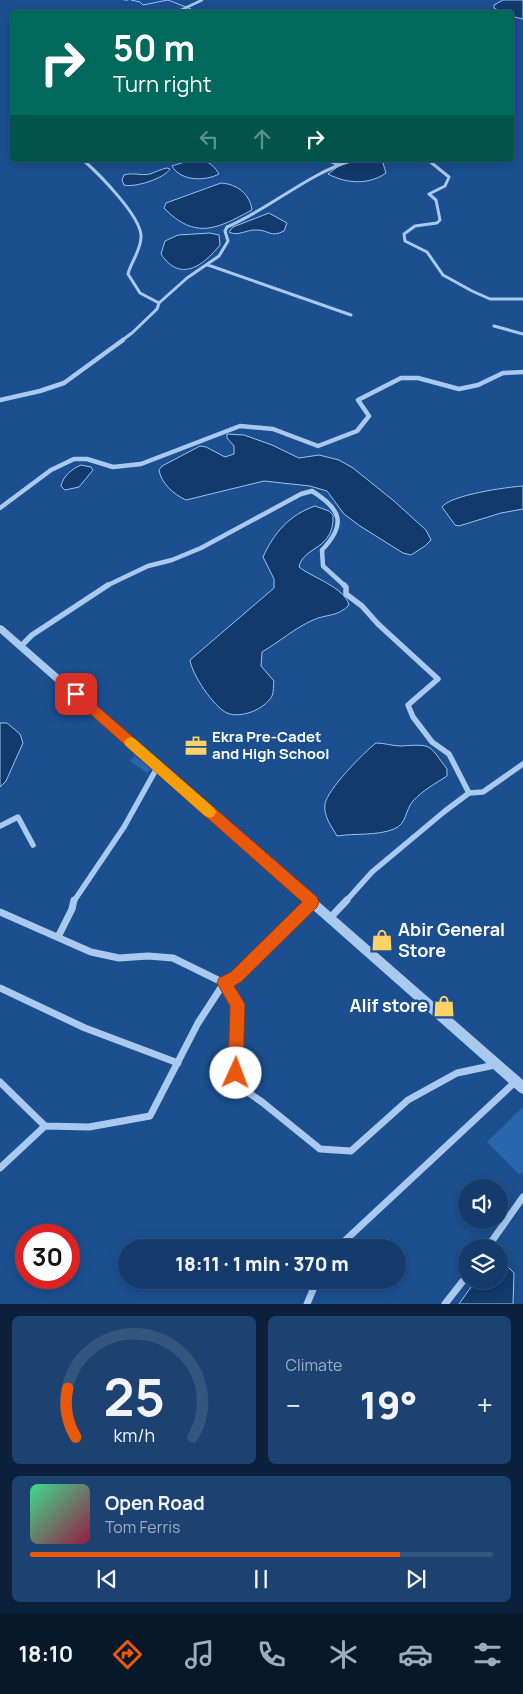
<!DOCTYPE html>
<html lang="en">
<head>
<meta charset="utf-8">
<style>
	body { margin:0; font-family:Manrope,sans-serif; background:#1d4271; color:#f1f3f6; height:100vh; display:flex; flex-direction:column; font-size:19px; white-space:nowrap }
	* { box-sizing:border-box; margin:0 }
	p { font-size:16px; color:#9dadc1 }
	.icon { flex:none; width:28px; height:28px; fill:none; stroke:currentColor; stroke-width:2; stroke-linecap:round; stroke-linejoin:round }
	.map { position:relative; height:1304px; overflow:hidden }
	.drawer { display:flex; flex-direction:column; gap:12px; padding:12px; background:#0b203b; flex:1 }
	.drawer>* { flex:none }
	.guide { position:absolute; left:10px; top:10px; width:504px; height:152px; border-radius:5px; box-shadow:0 2px 12px #0003,0 0 0 1px #33557e; background:#00695c; color:#fff; overflow:hidden }
	.buttons { position:absolute; left:458px; top:1179px; display:grid; gap:10px }
	.buttons a { display:grid; place-items:center; width:50px; height:50px; border-radius:50%; background:#143b6b; box-shadow:0 2px 12px #0003,0 0 0 1px #33557e; font-size:25px }
	.speed { position:absolute; left:15px; top:1224px; display:flex; gap:10px; font-size:25px; font-weight:700; text-align:center }
	.speed>* { display:grid; place-content:center; width:65px; height:65px; border-radius:50%; background:#143b6b; box-shadow:0 2px 12px #0003,0 0 0 1px #33557e; line-height:1 }
	.speed .limit { border:8px solid #d22; background:#fff; color:#111 }
	.pin { position:absolute; display:grid; place-items:center; width:42px; height:42px; color:#fff; margin:-21px; border-radius:10px; box-shadow:0 2px 8px #0006 }
	.me { position:absolute; width:55px; margin:-28px; rotate:2deg; stroke-linejoin:round; filter:drop-shadow(0 0 4px #0008) }
	.turn { display:flex; align-items:center; gap:18px; height:105px; padding:0 20px; font-size:22px }
	.turn .icon { width:65px; height:65px; stroke-width:2.5 }
	.turn b { display:block; font-size:35px; line-height:42px }
	.lanes { display:flex; align-items:center; height:48px; padding:0 20px; background:#0003; justify-content:center; gap:25px; direction:ltr }
	.lanes .off { opacity:.35 }
	.big { font-size:38px; font-weight:800; line-height:1.1 }
	.drawer .tile { flex:1; display:flex; flex-direction:column; justify-content:center; gap:8px; min-width:0; padding:0 18px; border-radius:8px; background:#1d4271 }
	.drawer .dial { align-items:center; gap:0 }
	.dial svg { height:130px; overflow:visible; fill:none; stroke:#33557e; stroke-width:7; stroke-linecap:round; text-anchor:middle }
	.dial text { fill:#f1f3f6; stroke:none }
	.song { display:flex; align-items:center; gap:15px }
	.cover { width:60px; height:60px; border-radius:8px; background:linear-gradient(135deg,hsl(150 70% 55%),hsl(340 70% 35%)) }
	.played { height:5px; border-radius:2px; background:linear-gradient(90deg,#ea580c 80%,#33557e 80%) }
	.keys { display:flex; justify-content:space-around; direction:ltr }
	.heat { display:flex; justify-content:space-between; align-items:center; font-size:28px; direction:ltr }
	.drawer .tiles { flex:1; display:grid; gap:12px; grid-template-columns:1fr 1fr }
	.tile:last-child { grid-column:span 2 }
	.trip { position:absolute; left:118px; top:1239px; width:288px; height:50px; border-radius:25px; background:#143b6b; box-shadow:0 2px 12px #0003,0 0 0 1px #33557e; font-weight:800; line-height:50px; text-align:center }
	.dock { display:flex; height:80px; justify-content:space-around; align-items:center; background:#08182b; color:#9dadc1 }
	.dock .icon { width:35px; height:35px }
	.dock .active { color:#ea580c }
	.dock b { font-size:22px; color:#f1f3f6 }
	.map>svg:first-child { display:block }
</style>
</head>
<body>
<div class="map">
<svg width="523" height="1304" viewBox="0 0 523 1304">
	<rect width="100%" height="100%" fill="#1b4f8f"/>
	<!-- water -->
	<path fill="#123a6d" stroke="#9cc4f0" d="M503,0H523V19L511,16V12H502L494,8V5Z
		M191,160C205,160 212,162 219,174C206,181 181,182 172,166Z
		M359,160H375L383,163L386,173C369,185 347,184 328,174L340,165Z
		M167,168L170,169C165,178 135,188 124,185L122,180L124,175C133,172 141,176 150,174C156,172 161,169 167,168Z
		M221,183C237,184 250,194 252,210C218,228 196,241 164,208L166,203Z
		M269,213L287,223L284,231C270,238 269,230 257,230C247,229 238,237 229,232L233,227Z
		M210,233L219,235L220,245C203,266 180,283 161,254L165,241L178,235Z
		M227,434L244,435L272,445L299,458L319,455L339,460L353,468L394,501L426,530L431,540L425,546L411,555L403,553L360,526L344,514L327,491L310,486L264,481L186,500C173,494 161,483 159,470L162,466L200,446L206,447L225,457L234,454V446L227,438Z
		M81,465L91,467L93,470L79,487L65,490L61,486C63,476 72,469 81,465Z
		M523,486V509L501,513L459,526L455,525L442,507C450,495 507,487 523,486Z
		M315,506L329,511L333,515C335,550 303,546 299,567C313,578 344,587 349,605C338,617 326,614 313,620C295,628 279,642 262,652L261,666L274,681C273,685 274,692 272,696C265,709 241,719 227,713C214,707 192,675 190,660L274,588V579L263,557C274,533 289,515 315,506Z
		M0,723H7L20,734L23,743L6,781L0,787Z
		M376,743C384,743 393,746 401,746C433,744 428,744 447,769V776C436,783 422,791 413,801C405,810 407,824 394,829C377,836 356,833 337,836C332,827 323,816 325,804C327,790 364,752 376,743Z
		M499,1258L514,1273L513,1304H459L476,1280H499Z"/>
	<g fill="none" stroke-linecap="round" stroke-linejoin="round">
		<!-- stream -->
		<path stroke="#9cc4f0" stroke-width="1" d="M124,0H128
			M131,0L140,2L143,5L168,0L191,9"/>
	</g>
	<!-- building -->
	<path fill="#2a66ad" d="M135,756L151,769L147,773L130,761Z
		M523,1107V1171L520,1175L487,1142Z"/>
	<g fill="none" stroke-linecap="round" stroke-linejoin="round">
		<!-- minor-far4 -->
		<path stroke="#a9c9ee" stroke-width="2.5" d="M177,12L202,0"/>
		<!-- minor-far3 -->
		<path stroke="#a9c9ee" stroke-width="3" d="M83,160C98,173 142,217 141,237C141,250 131,262 128,274L140,293L159,303
			M327,160L337,164
			M428,160L449,177L445,186L429,194L436,200L440,220L437,223L415,226L404,234L405,241L427,252L443,275L472,291L490,299H523
			M208,265L351,315
			M494,326L523,334
			M121,341L132,333L157,309L159,303L187,278L219,256L228,241L225,231L227,227C271,208 307,174 353,160"/>
		<!-- minor-far2 -->
		<path stroke="#a9c9ee" stroke-width="4.5" d="M0,400L40,391L64,383L123,340
			M0,508L51,470L74,459H87L113,467L141,464L240,426L273,429L318,446L357,431L369,416L358,400L401,378H418L459,389L478,385L503,373L523,372
			M106,586L148,566L172,560L201,548L301,494L312,491C341,509 347,524 322,550L323,566L345,586"/>
		<!-- minor-far1 -->
		<path stroke="#a9c9ee" stroke-width="5.5" d="M344,585L346,587V594L362,606L378,624L438,679L408,705L413,717L432,742L449,754L469,793
			M21,646L32,635L108,585
			M0,826L18,817L33,845
			M74,901L124,827L158,766
			M346,901L372,872L445,811L469,793L483,792L523,764"/>
		<!-- minor -->
		<path stroke="#a9c9ee" stroke-width="7" d="M0,912L91,952L119,958L148,956L173,958L224,983L237,1004L236,1084L262,1102L320,1149L351,1151L408,1100L457,1073L495,1065
			M330,918L347,900
			M58,937L72,909L74,900
			M0,988L85,1028L178,1063
			M0,1082L45,1126
			M0,1168L45,1126L89,1127L150,1116L198,1023L224,983L236,977L312,902
			M337,1248L515,1082
			M487,1248L523,1197
			M307,1304L317,1280
			M445,1304L466,1277"/>
		<!-- tertiary -->
		<path fill="#a9c9ee" fill-rule="evenodd" d="M0,625L3,626L523,1080V1094L519,1092L0,633Z"/>
	</g>
	<!-- route -->
	<path fill="#ea580c" stroke="#983908" d="M76,689L80,691L317,897L319,902L317,907L241,982L234,986L245,1004L243,1073L241,1078L236,1081L230,1078L228,1073L230,1006L217,983L219,978L231,972L302,902L71,697L70,694L71,691Z"/>
	<!-- slow -->
	<path fill="#f59e0b" d="M131,737L135,739L214,808L216,812L214,816L210,818L205,816L126,746L124,743L126,739Z"/>
	<!-- icons -->
	<defs>
		<g id="office-bare" transform="scale(1.725)"><path d="M-6-3h4V-5.5h4V-3h4V5H-6ZM-1-4.5V-3h2v-1.5ZM-6 0V1H6V0Z" fill="#ffd166" stroke="#1b4f8f" stroke-width="2.5" paint-order="stroke"/></g>
		<g id="shop-bare" transform="scale(1.725)"><path d="M-5-2.5h2.3a2.7 3.5 0 0 1 5.4 0H5L5.5 6h-11ZM-1.5-2.5h3a1.5 2.3 0 0 0-3 0Z" fill="#ffd166" stroke="#1b4f8f" stroke-width="2.5" paint-order="stroke"/></g>
	</defs>
	<g fill-rule="evenodd">
		<use href="#office-bare" x="196" y="746"/>
		<use href="#shop-bare" x="382" y="940"/>
		<use href="#shop-bare" x="444" y="1006"/>
	</g>
	<g text-anchor="middle" stroke-width="5" stroke-linejoin="round" paint-order="stroke">
		<!-- poi labels -->
		<g font-size="15" font-weight="bold" fill="#fff" stroke="#1b4f8f" text-anchor="start">
			<text x="212" y="742">Ekra Pre-Cadet<tspan x="212" dy="17">and High School</tspan></text>
		</g>
		<!-- near-poi labels -->
		<g font-size="18" font-weight="bold" fill="#fff" stroke="#1b4f8f" text-anchor="start">
			<text x="398" y="936">Abir General<tspan x="398" dy="21">Store</tspan></text>
			<text x="428" y="1012" text-anchor="end">Alif store</text>
		</g>
	</g>
</svg>
<div class="buttons">
<a><svg class="icon" aria-label="sound" viewBox="0 0 24 24"><path d="M4 9h4l5-4v14l-5-4H4zM17 9q2 3 0 6"/></svg></a>
<a><svg class="icon" aria-label="layers" viewBox="0 0 24 24"><path d="M12 4l9 5-9 5-9-5zM3 14l9 5 9-5"/></svg></a>
</div>
<div class="speed"><div class="limit">30</div></div>
<div class="pin" style="left:76px;top:694px;background:#d93025"><svg class="icon" aria-label="arrive" viewBox="0 0 24 24"><path d="M6 21V4h12l-3 4 3 4H6"/></svg></div>
<svg class="me" style="left:236px;top:1073px" viewBox="-20 -20 40 40"><circle r="19" fill="#fff"/><path d="M0-13L10 11 0 6-10 11z" fill="#ea580c"/></svg>
<div class="trip">18:11 · 1 min · 370 m</div>
<div class="guide">
<div class="turn"><svg class="icon" aria-label="right" viewBox="0 0 24 24"><path d="M7 20v-9h11M14 6l5 5-5 5"/></svg><div><b>50 m</b>Turn right</div></div>
<div class="lanes"><svg class="icon off" aria-label="left" viewBox="0 0 24 24"><path d="M17 20v-9H6M10 6l-5 5 5 5"/></svg><svg class="icon off" aria-label="ahead" viewBox="0 0 24 24"><path d="M12 20V5M6 11l6-6 6 6"/></svg><svg class="icon" aria-label="right" viewBox="0 0 24 24"><path d="M7 20v-9h11M14 6l5 5-5 5"/></svg></div>
</div>
</div>
<section class="drawer">
<div class="tiles">
<div class="tile dial"><svg viewBox="0 0 100 80">
<path d="M14 69A42 42 0 1 1 86 69"/>
<path d="M14 69A42 42 0 0 1 9 39" stroke="#ea580c"/>
<text x="50" y="56" font-size="32" font-weight="700">25</text>
<text x="50" y="72" font-size="11">km/h</text>
</svg></div>
<div class="tile"><p>Climate</p>
<div class="heat"><a>−</a><b class="big">19°</b><a>+</a></div>
</div>
<div class="tile">
<div class="song"><i class="cover"></i><div><b>Open Road</b><p>Tom Ferris</p></div></div>
<div class="played"></div>
<div class="keys"><svg class="icon" aria-label="previous" viewBox="0 0 24 24"><path d="M18 5L8 12l10 7zM5 5v14"/></svg><svg class="icon" aria-label="pause" viewBox="0 0 24 24"><path d="M8 5v14M16 5v14"/></svg><svg class="icon" aria-label="next" viewBox="0 0 24 24"><path d="M6 5l10 7-10 7zM19 5v14"/></svg></div>
</div>
</div>
</section>
<nav class="dock">
<b>18:10</b>
<svg class="icon active" aria-label="directions" viewBox="0 0 24 24"><path d="M12 3l9 9-9 9-9-9zM9 14v-3h6M13 9l2 2-2 2"/></svg>
<svg class="icon" aria-label="music" viewBox="0 0 24 24"><path d="M9 18V5l10-2v13"/><circle cx="6" cy="18" r="3"/><circle cx="16" cy="16" r="3"/></svg>
<svg class="icon" aria-label="phone" viewBox="0 0 24 24"><path d="M5 4h4l2 5-3 2q2 4 5 5l2-3 5 2v4C11 20 4 13 5 4z"/></svg>
<svg class="icon" aria-label="climate" viewBox="0 0 24 24"><path d="M12 3v18M4 7l16 10M4 17L20 7"/></svg>
<svg class="icon" aria-label="car" viewBox="0 0 24 24"><path d="M5 17H2v-5l4-1 3-4h7l3 4 3 1v5h-3M9 17h6M6 11h13"/><circle cx="7" cy="17" r="2"/><circle cx="17" cy="17" r="2"/></svg>
<svg class="icon" aria-label="filters" viewBox="0 0 24 24"><path d="M4 7h16M4 17h16"/><circle cx="9" cy="7" r="2"/><circle cx="15" cy="17" r="2"/></svg>
</nav>
</body>
</html>
